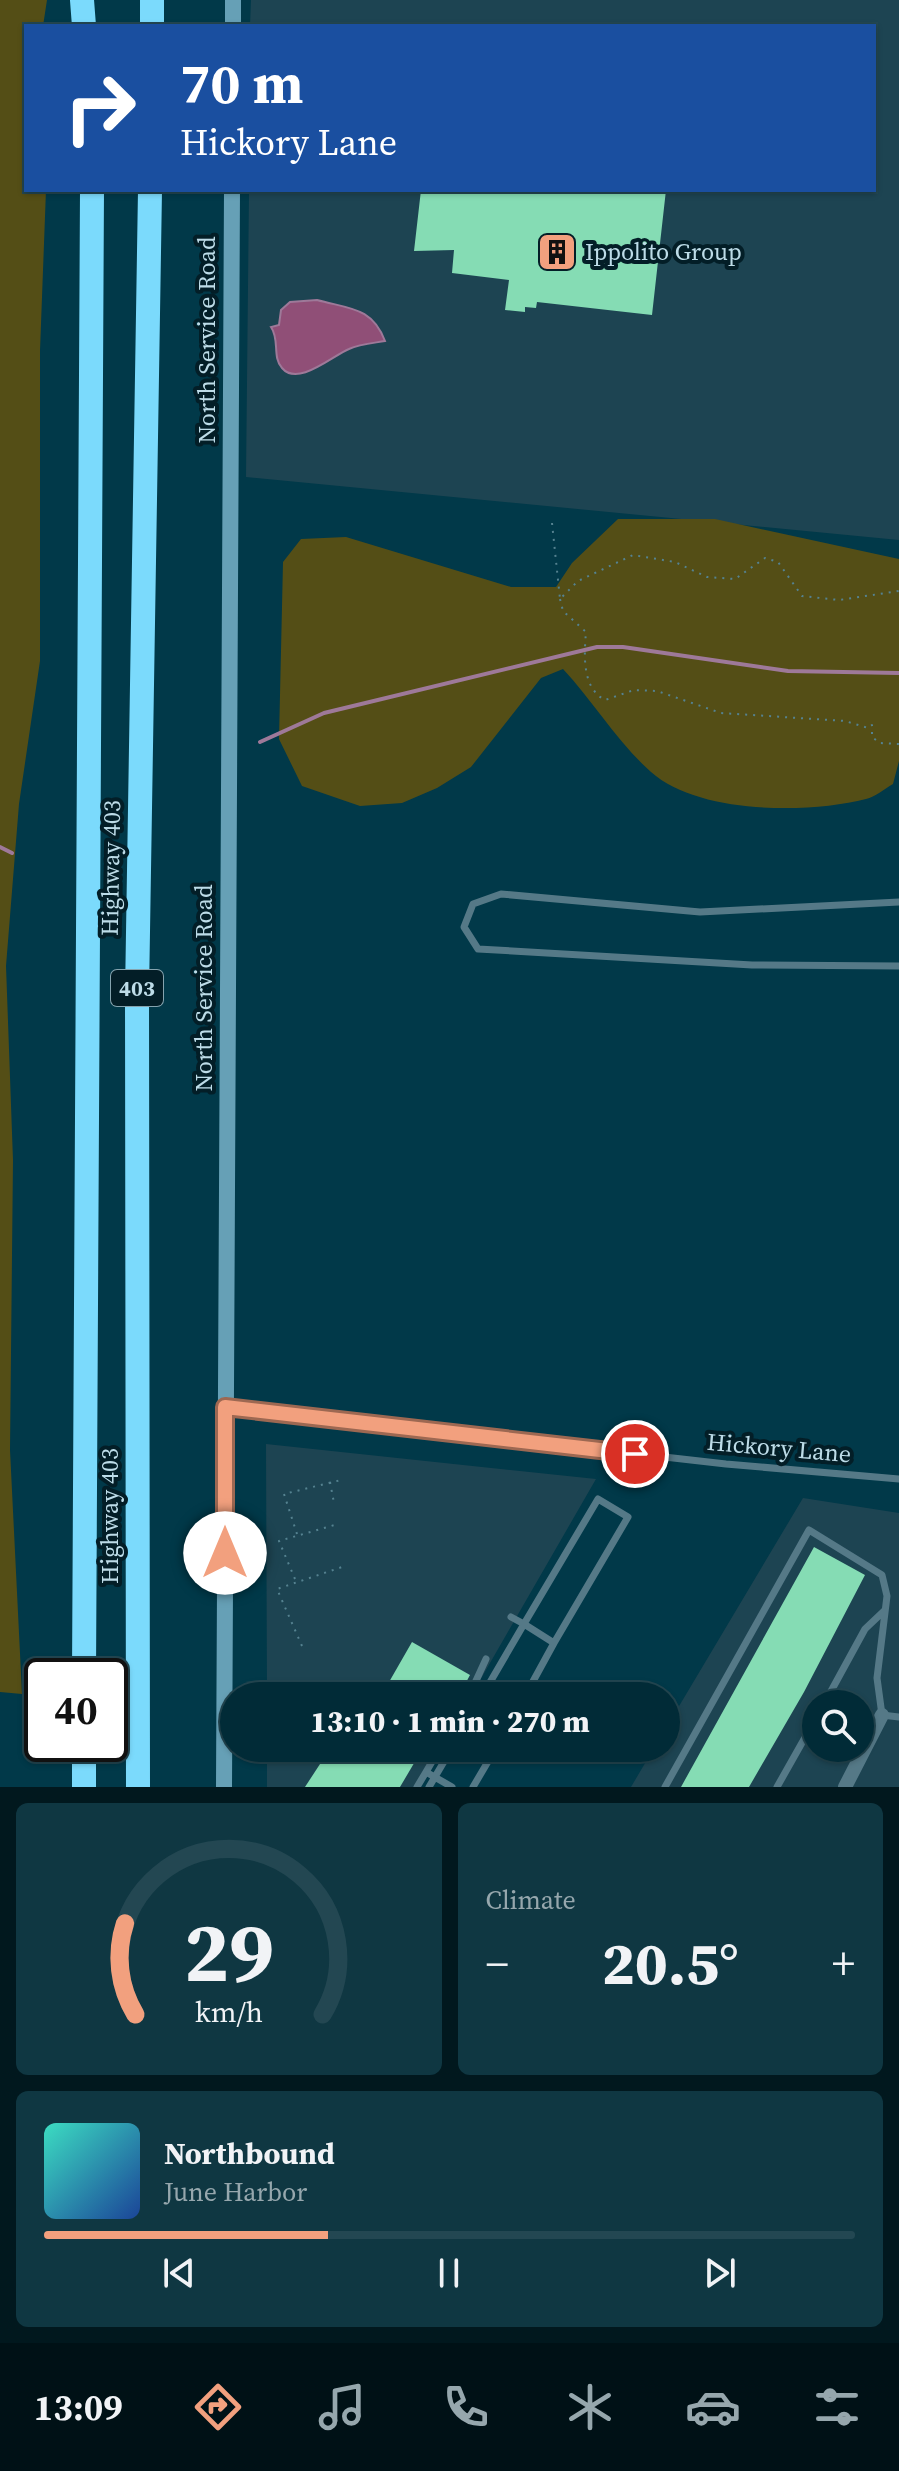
<!DOCTYPE html>
<html lang="en">
<head>
<meta charset="utf-8">
<style>
	body { margin:0; font-family:"Source Serif 4",serif; background:#0f3742; color:#f1f3f6; height:100vh; display:flex; flex-direction:column; font-size:30px; white-space:nowrap }
	* { box-sizing:border-box; margin:0 }
	p { font-size:26px; color:#96a7ad }
	.icon { flex:none; width:44px; height:44px; fill:none; stroke:currentColor; stroke-width:2; stroke-linecap:round; stroke-linejoin:round }
	.map { position:relative; height:1787px; overflow:hidden }
	.sheet { display:flex; flex-direction:column; gap:16px; padding:16px; background:#01181e; flex:1 }
	.sheet>* { flex:none }
	.top-card { position:absolute; left:24px; top:24px; width:852px; height:168px; border-radius:0px; box-shadow:0 2px 6px #0004,0 0 0 2px #234752; background:#1a4fa0; color:#fff; overflow:hidden }
	.tools { position:absolute; left:802px; top:1690px; display:grid; gap:16px }
	.tools a { display:grid; place-items:center; width:72px; height:72px; border-radius:50%; background:#012b37; box-shadow:0 2px 6px #0004,0 0 0 2px #234752; font-size:40px }
	.speed { position:absolute; left:24px; top:1658px; display:flex; gap:16px; font-size:40px; font-weight:700; text-align:center }
	.speed>* { display:grid; place-content:center; width:104px; height:104px; border-radius:50%; background:#012b37; box-shadow:0 2px 6px #0004,0 0 0 2px #234752; line-height:1 }
	.speed .limit { border:4px solid #111; border-radius:12px; background:#fff; color:#111 }
	.pin { position:absolute; display:grid; place-items:center; width:68px; height:68px; color:#fff; margin:-34px; border:4px solid #fff; border-radius:50%; box-shadow:0 2px 8px #0007 }
	.me { position:absolute; width:88px; margin:-44px; rotate:0deg; stroke-linejoin:round; filter:drop-shadow(0 0 6px #0008) }
	.turn { display:flex; align-items:center; gap:28px; height:168px; padding:0 24px; font-size:36px }
	.turn .icon { width:104px; height:104px; stroke-width:2.5 }
	.turn b { display:block; font-size:56px; line-height:68px }
	.big { font-size:60px; font-weight:800; line-height:1.1 }
	.sheet .widget { flex:1; display:flex; flex-direction:column; justify-content:center; gap:12px; min-width:0; padding:0 28px; border-radius:12px; background:#0f3742 }
	.sheet .dial { align-items:center; gap:0 }
	.dial svg { height:208px; overflow:visible; fill:none; stroke:#234752; stroke-width:7; stroke-linecap:round; text-anchor:middle }
	.dial text { fill:#f1f3f6; stroke:none }
	.song { display:flex; align-items:center; gap:24px }
	.cover { width:96px; height:96px; border-radius:12px; background:linear-gradient(135deg,hsl(170 70% 55%),hsl(220 70% 35%)) }
	.played { height:8px; border-radius:4px; background:linear-gradient(90deg,#f2a07e 35%,#234752 35%) }
	.keys { display:flex; justify-content:space-around; direction:ltr }
	.heat { display:flex; justify-content:space-between; align-items:center; font-size:44px; direction:ltr }
	.sheet .tiles { flex:1; display:grid; gap:16px; grid-template-columns:1fr 1fr }
	.widget:last-child { grid-column:span 2 }
	.trip { position:absolute; left:220px; top:1682px; width:460px; height:80px; border-radius:40px; background:#012b37; box-shadow:0 2px 6px #0004,0 0 0 2px #234752; font-weight:800; line-height:80px; text-align:center }
	.tabs { display:flex; height:128px; justify-content:space-around; align-items:center; background:#001116; color:#96a7ad }
	.tabs .icon { width:56px; height:56px }
	.tabs .active { color:#f2a07e }
	.tabs b { font-size:36px; color:#f1f3f6 }
	.map>svg:first-child { display:block }
</style>
</head>
<body>
<div class="map">
<svg width="899" height="1787" viewBox="0 0 899 1787">
	<rect width="100%" height="100%" fill="#013949"/>
	<!-- built -->
	<path fill="#1d4452" fill-rule="evenodd" d="M251,0H899V540L246,477L249,190H874V26H250Z
		M266,1444L596,1479L471,1696H267Z
		M803,1498L899,1513V1787H631L654,1748H666V1728ZM816,1704H860V1748H816Z
		M267,1748H441L418,1787H267Z"/>
	<!-- green -->
	<path fill="#544e16" d="M0,0H47L43,26H26V190H46L40,351V661L19,804L6,966L13,1160L10,1450L22,1694L0,1692Z
		M618,519H715L899,559V761L893,784C884,789 875,797 866,799C808,814 698,814 651,772C618,743 593,701 563,669L541,678L471,767L437,788L402,803L360,806L302,786L279,739L283,562L301,539L346,537L511,587H556L572,563Z"/>
	<!-- water -->
	<path fill="#904f77" stroke="#9e7999" stroke-width="2" d="M317,300C350,309 372,307 385,341C374,343 360,344 349,349C332,356 298,387 282,368C272,357 280,340 271,327L279,325L281,310L290,302Z"/>
	<g fill="none" stroke-linecap="round" stroke-linejoin="round">
		<!-- stream -->
		<path stroke="#9e7999" stroke-width="4" d="M260,742L324,713L597,647H623L788,671L899,673
			M0,847L12,853"/>
	</g>
	<!-- building -->
	<path fill="#85dcb4" d="M421,190H666L652,315L537,302L536,308L525,307V312L505,310L509,280L452,273L454,250L414,251Z
		M814,1547L865,1575L804,1692L749,1787H681Z
		M412,1642L470,1675L462,1690L458,1687L453,1696H381Z
		M304,1748H423L400,1787H305L320,1764Z"/>
	<g fill="none" stroke-linecap="round" stroke-linejoin="round">
		<!-- path -->
		<path stroke="#558290" stroke-width="2" stroke-dasharray="2 6" stroke-linecap="butt" d="M552,523L560,599L578,581L633,555L675,562L707,577L735,579L765,558L778,562L802,596L839,600L899,591
			M560,599L563,611L586,632C584,656 582,688 605,700L634,690L657,691L721,713L845,721L868,728L872,725V737L880,743L899,744
			M330,1482L334,1503
			M297,1534L284,1494L341,1480
			M295,1579L279,1541L338,1524
			M302,1646L277,1589L345,1566"/>
		<!-- lane -->
		<path stroke="#557987" stroke-width="7" d="M899,902L700,912L501,894L473,904L464,927L478,949L752,965L899,966
			M225,1407L726,1464L899,1479
			M598,1499L628,1517L554,1643L524,1624Z
			M469,1696L486,1659
			M482,1696L524,1624L511,1617
			M525,1696L554,1643
			M824,1704L865,1629L884,1611
			M440,1748L426,1772L452,1787
			M417,1787L426,1772
			M429,1787L452,1748
			M473,1787L496,1748
			M665,1787L809,1530L882,1575L887,1596L877,1678L882,1715L899,1717
			M777,1787L816,1718"/>
		<!-- street -->
		<path stroke="#557987" stroke-width="14" d="M845,1787L882,1715"/>
		<!-- secondary -->
		<path stroke="#66a0b6" stroke-width="16" d="M233,26V0
			M224,1787L232,190"/>
		<!-- highway -->
		<path stroke="#7bdafc" stroke-width="24" d="M82,0L84,26
			M152,26V0
			M84,1676L92,190
			M84,1787V1744
			M138,1787L137,994L150,190"/>
	</g>
	<g fill="none" stroke-linecap="round" stroke-linejoin="round">
		<!-- route casing -->
		<g stroke="#9d6852" stroke-width="20">
			<path id="route" d="M225,1553V1407L635,1454"/>
		</g>
		<!-- route -->
		<use href="#route" stroke="#f2a07e" stroke-width="14"/>
	</g>
	<!-- icons -->
	<defs>
		<g id="building-square" transform="scale(2)"><rect x="-9" y="-9" width="18" height="18" rx="4" fill="#f2a07e" stroke="#031e27"/><path d="M-4-6H4V6H1V3H-1V6H-4ZM-2.5-4.3h1.7v1.8h-1.7ZM.8-4.3h1.7v1.8H.8ZM-2.5-1h1.7V.8h-1.7ZM.8-1h1.7V.8H.8Z" fill="#111"/></g>
	</defs>
	<g fill-rule="evenodd">
		<use href="#building-square" x="557" y="252"/>
	</g>
	<g text-anchor="middle" stroke-width="8" stroke-linejoin="round" paint-order="stroke">
		<!-- shield labels -->
		<rect fill="#031e27" stroke="#85a3ae" stroke-width="2" x="111" y="970" width="52" height="36" rx="6"/>
		<g font-size="22" font-weight="bold" fill="#bddce8">
			<text x="137" y="996">403</text>
		</g>
		<!-- poi labels -->
		<g font-size="24" fill="#bddce8" stroke="#031e27" text-anchor="start">
			<text x="585" y="260">Ippolito Group</text>
		</g>
		<!-- street labels -->
		<g font-size="24" fill="#bddce8" stroke="#031e27">
			<text transform="translate(207 340) rotate(-90)" y="8">North Service Road</text>
			<text transform="translate(111 868) rotate(-89)" y="8">Highway 403</text>
			<text transform="translate(204 988) rotate(-90)" y="8">North Service Road</text>
			<text transform="translate(779 1448) rotate(5)" y="8">Hickory Lane</text>
			<text transform="translate(110 1516) rotate(-90)" y="8">Highway 403</text>
		</g>
	</g>
</svg>
<div class="tools">
<a><svg class="icon" aria-label="search" viewBox="0 0 24 24"><circle cx="10" cy="10" r="6"/><path d="M15 15l6 6"/></svg></a>
</div>
<div class="speed"><div class="limit">40</div></div>
<div class="pin" style="left:635px;top:1454px;background:#d93025"><svg class="icon" aria-label="arrive" viewBox="0 0 24 24"><path d="M6 21V4h12l-3 4 3 4H6"/></svg></div>
<svg class="me" style="left:225px;top:1553px" viewBox="-20 -20 40 40"><circle r="19" fill="#fff"/><path d="M0-13L10 11 0 6-10 11z" fill="#f2a07e"/></svg>
<div class="trip">13:10 · 1 min · 270 m</div>
<div class="top-card">
<div class="turn"><svg class="icon" aria-label="right" viewBox="0 0 24 24"><path d="M7 20v-9h11M14 6l5 5-5 5"/></svg><div><b>70 m</b>Hickory Lane</div></div>
</div>
</div>
<section class="sheet">
<div class="tiles">
<div class="widget dial"><svg viewBox="0 0 100 80">
<path d="M14 69A42 42 0 1 1 86 69"/>
<path d="M14 69A42 42 0 0 1 10 34" stroke="#f2a07e"/>
<text x="50" y="56" font-size="32" font-weight="700">29</text>
<text x="50" y="72" font-size="11">km/h</text>
</svg></div>
<div class="widget"><p>Climate</p>
<div class="heat"><a>−</a><b class="big">20.5°</b><a>+</a></div>
</div>
<div class="widget">
<div class="song"><i class="cover"></i><div><b>Northbound</b><p>June Harbor</p></div></div>
<div class="played"></div>
<div class="keys"><svg class="icon" aria-label="previous" viewBox="0 0 24 24"><path d="M18 5L8 12l10 7zM5 5v14"/></svg><svg class="icon" aria-label="pause" viewBox="0 0 24 24"><path d="M8 5v14M16 5v14"/></svg><svg class="icon" aria-label="next" viewBox="0 0 24 24"><path d="M6 5l10 7-10 7zM19 5v14"/></svg></div>
</div>
</div>
</section>
<nav class="tabs">
<b>13:09</b>
<svg class="icon active" aria-label="directions" viewBox="0 0 24 24"><path d="M12 3l9 9-9 9-9-9zM9 14v-3h6M13 9l2 2-2 2"/></svg>
<svg class="icon" aria-label="music" viewBox="0 0 24 24"><path d="M9 18V5l10-2v13"/><circle cx="6" cy="18" r="3"/><circle cx="16" cy="16" r="3"/></svg>
<svg class="icon" aria-label="phone" viewBox="0 0 24 24"><path d="M5 4h4l2 5-3 2q2 4 5 5l2-3 5 2v4C11 20 4 13 5 4z"/></svg>
<svg class="icon" aria-label="climate" viewBox="0 0 24 24"><path d="M12 3v18M4 7l16 10M4 17L20 7"/></svg>
<svg class="icon" aria-label="car" viewBox="0 0 24 24"><path d="M5 17H2v-5l4-1 3-4h7l3 4 3 1v5h-3M9 17h6M6 11h13"/><circle cx="7" cy="17" r="2"/><circle cx="17" cy="17" r="2"/></svg>
<svg class="icon" aria-label="filters" viewBox="0 0 24 24"><path d="M4 7h16M4 17h16"/><circle cx="9" cy="7" r="2"/><circle cx="15" cy="17" r="2"/></svg>
</nav>
</body>
</html>
